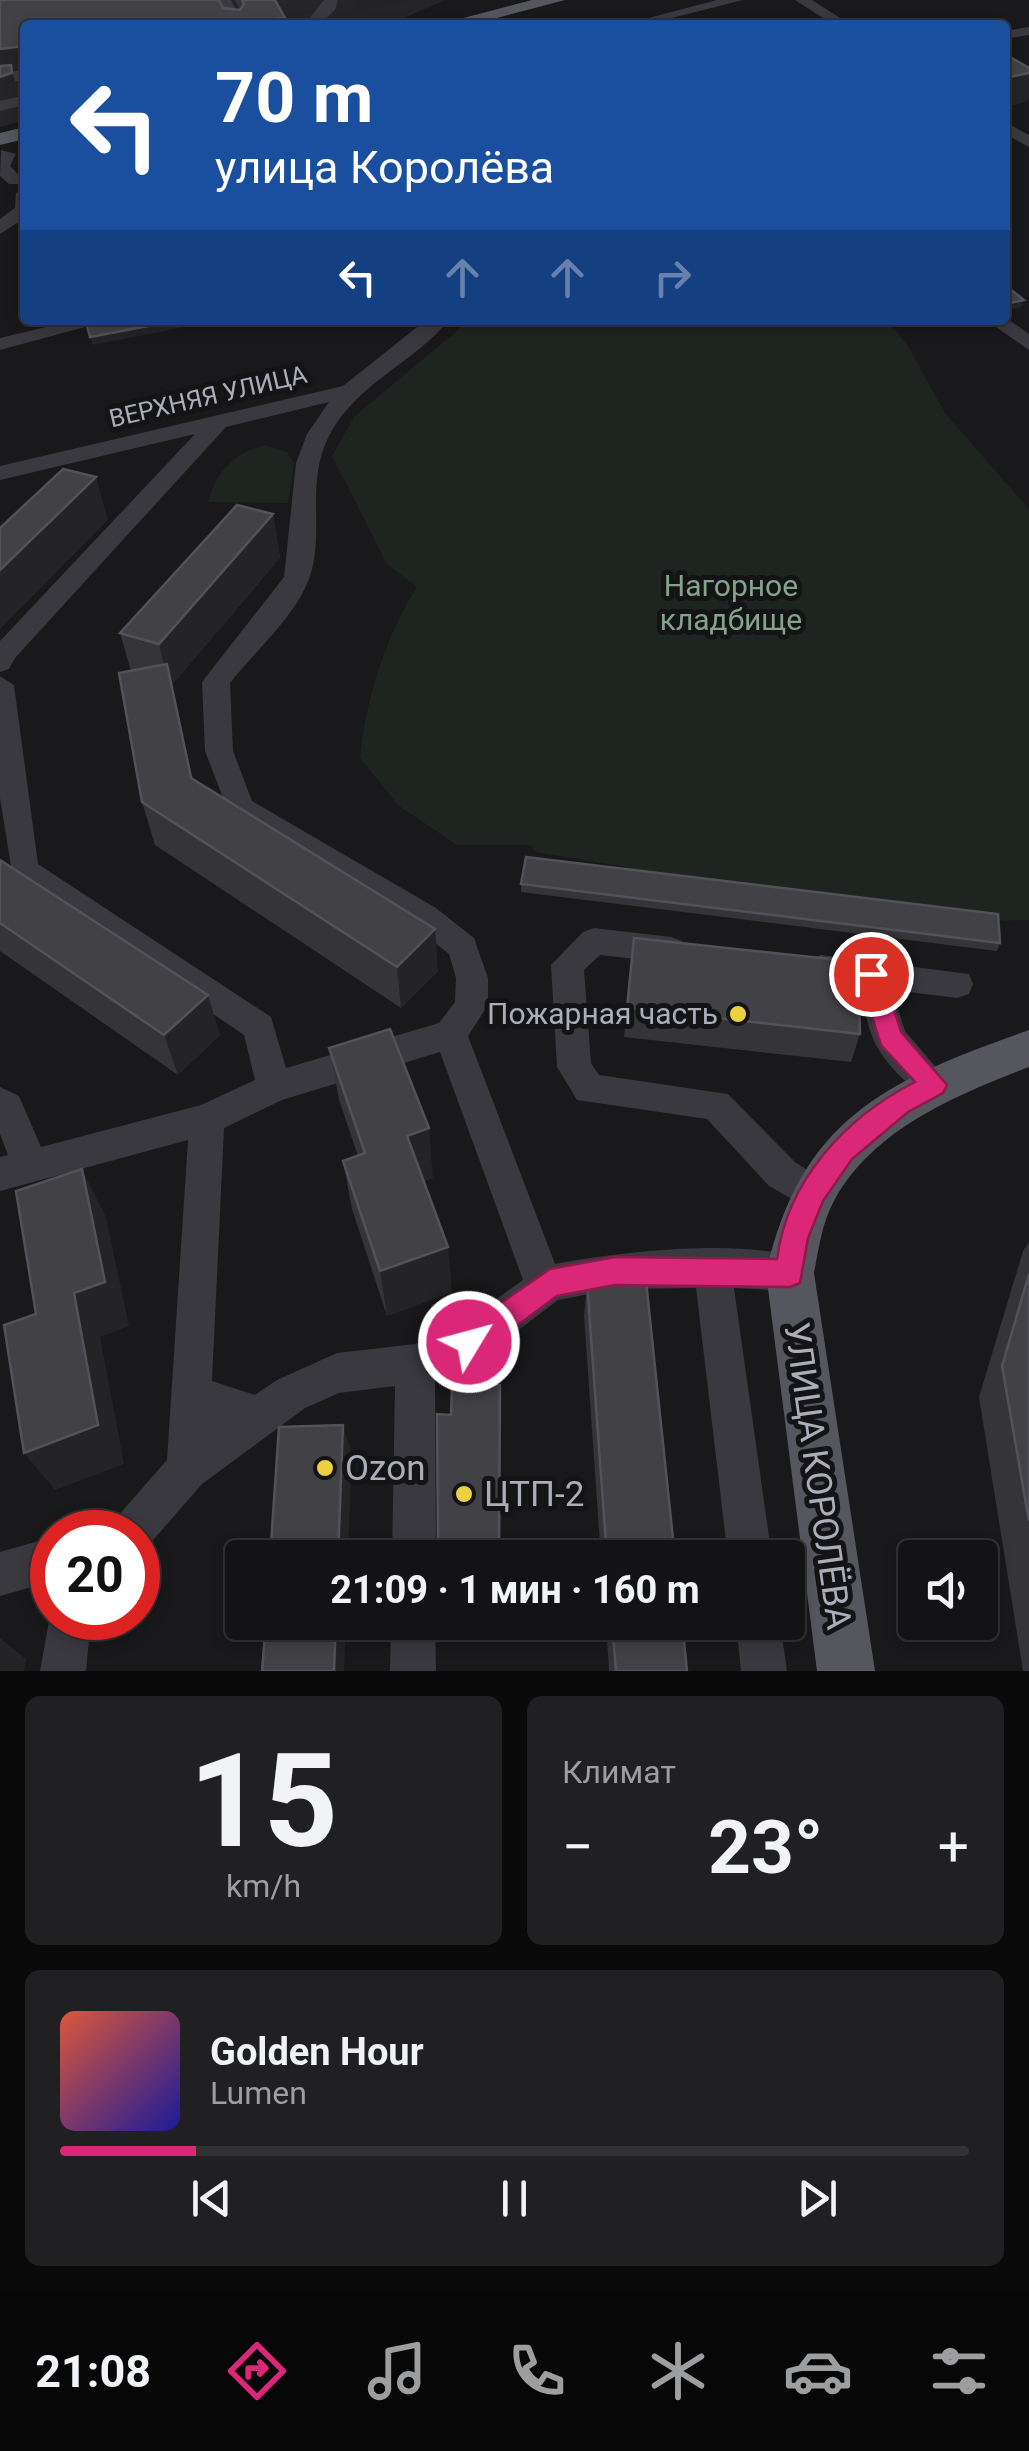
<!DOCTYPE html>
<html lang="ru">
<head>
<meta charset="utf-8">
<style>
	body { margin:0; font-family:Roboto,sans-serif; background:#202022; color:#f1f3f6; height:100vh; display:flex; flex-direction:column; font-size:38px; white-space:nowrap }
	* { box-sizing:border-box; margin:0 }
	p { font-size:32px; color:#9d9ea0 }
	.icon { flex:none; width:55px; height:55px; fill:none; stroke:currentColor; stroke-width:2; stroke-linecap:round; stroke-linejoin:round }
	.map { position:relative; height:1671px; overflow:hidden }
	.side { display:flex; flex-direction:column; gap:25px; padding:25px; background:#0a0a0b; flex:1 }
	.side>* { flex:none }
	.hud { position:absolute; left:20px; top:20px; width:990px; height:305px; border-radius:10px; box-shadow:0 5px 15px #0003,0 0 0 2px #323234; background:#1a4fa0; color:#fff; overflow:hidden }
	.fabs { position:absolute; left:898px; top:1540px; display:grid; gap:20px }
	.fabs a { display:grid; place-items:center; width:100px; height:100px; border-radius:10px; background:#131214; box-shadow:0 5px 15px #0003,0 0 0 2px #323234; font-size:50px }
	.speed { position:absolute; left:30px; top:1510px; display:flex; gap:20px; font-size:50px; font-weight:700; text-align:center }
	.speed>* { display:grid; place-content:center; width:130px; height:130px; border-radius:50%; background:#131214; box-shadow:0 5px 15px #0003,0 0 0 2px #323234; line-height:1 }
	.speed .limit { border:15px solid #d22; background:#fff; color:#111 }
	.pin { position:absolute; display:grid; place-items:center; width:85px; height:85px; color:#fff; margin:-42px; border:5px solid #fff; border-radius:50%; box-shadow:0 2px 10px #0007 }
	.me { position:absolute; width:110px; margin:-55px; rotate:53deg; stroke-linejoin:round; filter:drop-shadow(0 0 8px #0008) }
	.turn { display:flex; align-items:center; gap:35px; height:210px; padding:0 30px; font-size:45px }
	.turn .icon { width:130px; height:130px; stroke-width:2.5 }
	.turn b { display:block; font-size:70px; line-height:85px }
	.lanes { display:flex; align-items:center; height:95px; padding:0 30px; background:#0003; justify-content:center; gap:50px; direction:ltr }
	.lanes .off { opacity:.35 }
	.big { font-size:75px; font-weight:700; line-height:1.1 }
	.side .tile { flex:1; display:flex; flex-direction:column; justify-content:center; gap:15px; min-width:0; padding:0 35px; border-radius:15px; background:#202022 }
	.side .dial { align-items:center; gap:0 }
	.dial b { font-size:130px; line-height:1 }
	.song { display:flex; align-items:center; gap:30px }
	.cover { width:120px; height:120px; border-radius:15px; background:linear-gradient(135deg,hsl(10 70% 55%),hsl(240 70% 35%)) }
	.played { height:10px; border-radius:5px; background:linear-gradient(90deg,#db2777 15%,#323234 15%) }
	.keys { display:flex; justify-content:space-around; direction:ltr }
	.heat { display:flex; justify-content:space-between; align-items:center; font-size:55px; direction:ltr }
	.side .tiles { flex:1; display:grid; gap:25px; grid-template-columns:1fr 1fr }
	.tile:last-child { grid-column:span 2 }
	.trip { position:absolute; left:225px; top:1540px; width:580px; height:100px; border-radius:10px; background:#131214; box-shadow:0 5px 15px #0003,0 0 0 2px #323234; font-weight:700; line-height:100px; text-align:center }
	.tab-bar { display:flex; height:160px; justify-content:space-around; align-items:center; background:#080708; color:#9d9ea0 }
	.tab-bar .icon { width:70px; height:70px }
	.tab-bar .on { color:#db2777 }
	.tab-bar b { font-size:45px; color:#f1f3f6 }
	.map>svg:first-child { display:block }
</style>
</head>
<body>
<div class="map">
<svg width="1029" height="1671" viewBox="0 0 1029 1671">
	<rect width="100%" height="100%" fill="#19181a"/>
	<!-- built -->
	<path fill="#252427" d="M0,0H445L388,25H25V120L0,127Z"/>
	<!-- green -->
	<path fill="#1e2521" d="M470,320H888L909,348L945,413L1029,509V920L994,921L628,877L627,867L535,852L530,845H457L399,806L360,758C366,699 385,637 417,587L387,564L332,456L355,416Z
		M264,445L287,452L294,463L288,503L208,502C217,470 232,455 264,445Z"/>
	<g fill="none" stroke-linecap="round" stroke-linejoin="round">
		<!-- minor -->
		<path fill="#3a393f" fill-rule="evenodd" d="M217,0H231L243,25H229Z
			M324,0H338L335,10L319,25H304Z
			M717,0H743L648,24L641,20Z
			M795,0H812L851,25H834Z
			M751,18L756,25H712Z
			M1029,27V35L1005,39V31Z
			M25,70V80L0,83V73Z
			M25,95V105L0,111V101Z
			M1005,122L1029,135V147L1005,134Z
			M1,150L16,154L10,166L24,180L21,184H9L0,176Z
			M25,188V218L0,234V219L15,208L16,193Z
			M1005,317L1029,334V350L986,320Z
			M75,320H111L0,350V338Z
			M426,320H449C413,364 356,383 329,436C307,479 322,521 313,565C304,610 257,648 230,683L233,751L252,801L436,908L474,938L488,978V1005L468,1036L555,1264C616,1252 746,1237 804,1260L809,1273L804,1286L790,1291L734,1288L772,1558H728L696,1288L615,1289L558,1300L483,1357L435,1376L436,1558H392L395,1386L339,1393L305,1408L202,1484L147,1547L138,1551V1532H110L117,1517L167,1460L188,1140L0,1191V1157L8,1155L0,1134V1087L19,1096L41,1147L201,1105L255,1080L244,1035L13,878L0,798V676L14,685L38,864L271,1017L286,1068L439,1023L455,1002L456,978L449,954L414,926L230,816L205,751L202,682L284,577L296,463L307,434L329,402L226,427L15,658L9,669L0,672V641L195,434L0,480V466L343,386ZM440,1052L523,1280L456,1328L415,1344L337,1353L277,1380L255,1395L212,1381L224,1128L282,1100Z
			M594,928L671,937L682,941L687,950L682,959L671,963L600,955L584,970L591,1063L599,1075L728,1094L795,1162L824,1181L829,1193L824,1205L811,1210L769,1186L707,1119L577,1100L557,1067L551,965L583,932Z
			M821,955L969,974L973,984L969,994L957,998L892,990L905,1031L951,1085L946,1096C921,1105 885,1064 874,1041C867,1024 863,1004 858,986L810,977L805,968L810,959Z
			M52,1537V1581L0,1596V1552Z
			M52,1604V1618H91L86,1671H40Z
			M391,1622H435L436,1671H390Z
			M736,1622H780L787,1671H741Z"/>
		<!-- major -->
		<path fill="#55565e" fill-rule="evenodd" d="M532,0H565L470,25H437Z
			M25,127V139L0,145V133Z
			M1029,1030V1067C957,1095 875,1128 835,1199C822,1222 819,1248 814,1273L875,1671H817L766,1273C801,1117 888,1080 1029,1030Z"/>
	</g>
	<!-- wall -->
	<path fill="#353438" d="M0,0L223,8L240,10L235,0H275L285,18V25H25V66L12,68L17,93L0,99Z
		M273,514L280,558L172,685L193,779L438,971L401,1008L155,845L142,802L131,671L120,633Z
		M0,860L220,1035L178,1075L0,951Z
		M521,884L1000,943L997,951L521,892Z
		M634,938L860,1034L851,1062L624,1037Z
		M329,1048L433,1178L424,1181L452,1292L387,1316L352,1209L343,1161L358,1156L339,1100Z
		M1029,1242V1671H1023L979,1397L1023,1251Z
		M587,1282L675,1558H601L584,1316Z
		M438,1622H499V1626H439Z
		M606,1622H682L687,1671H609Z"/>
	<!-- shaded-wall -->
	<path fill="#242326" d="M354,0H406V3L354,9Z
		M285,18V25H219Z
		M25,46V66L12,68L17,93L0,99V49Z
		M1029,73V96L1027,102L1005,107V78Z
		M1024,300L1022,307L1005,311V304Z
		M180,320H221L92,345L90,337Z
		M96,477L108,520L0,629V570Z
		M273,514L280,558L172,685L202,821L159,644Z
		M435,929L438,971L401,1008L397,967Z
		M208,995L220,1035L178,1075L164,1035Z
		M429,1128L433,1178L413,1185L407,1136Z
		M82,1169L106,1217L129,1326L100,1337L124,1464L55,1490L24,1453L74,1293Z
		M448,1247L452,1292L387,1316L380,1271Z
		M343,1425L352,1454L348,1558H338Z
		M336,1622H346L344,1671H334Z
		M0,1638L26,1659L24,1671H0Z"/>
	<!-- building -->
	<path fill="#424146" stroke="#525258" stroke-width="2.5" d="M0,0H219L223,8L240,10L244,4L242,0H275L285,18L219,25H25V46L0,49Z
		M1005,54L1029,68V73L1005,78Z
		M11,65L12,73L0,77V66Z
		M1005,285L1024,300L1005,304Z
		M92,320H180L90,337L86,322Z
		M63,469L96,477L0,570V528Z
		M237,505L273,514L159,644L120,633Z
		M167,664L191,778L435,929L397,967L142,802L119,673Z
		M526,857L998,914L1000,943L521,884Z
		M0,860L208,995L164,1035L0,923Z
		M634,938L858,962L860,1034L627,1008Z
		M390,1029L429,1128L407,1136L448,1247L380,1271L343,1161L365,1153L329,1048Z
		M82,1169L105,1282L74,1293L98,1425L24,1453L4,1325L36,1314L16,1191Z
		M1029,1274V1521L1002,1366Z
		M646,1281L675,1558H607L587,1282Z
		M452,1384L500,1385L499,1558H423L424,1548L438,1544L437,1414L451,1415Z
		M343,1425L338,1558H270L279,1427Z
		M266,1622H336L334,1671H262Z
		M612,1622H682L687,1671H616Z"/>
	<!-- route -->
	<path fill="#db2777" stroke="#8e194d" stroke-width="2.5" d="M871,964L883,974L901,1032L947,1085L943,1093L908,1112L852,1159L823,1201L808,1238L800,1283L790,1287L615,1285L557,1296L480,1353L469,1357L459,1353L454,1342L459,1332L550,1269L615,1257L777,1259C787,1180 846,1117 915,1082L881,1045L859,974Z"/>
	<!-- markers -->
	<g fill="#ebd140" stroke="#141315" stroke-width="4">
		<circle cx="738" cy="1014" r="10"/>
		<circle cx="325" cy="1468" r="10"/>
		<circle cx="464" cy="1494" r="10"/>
	</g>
	<g text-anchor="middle" stroke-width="10" stroke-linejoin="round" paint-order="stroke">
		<!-- far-street labels -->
		<g font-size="25" fill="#abadb9" stroke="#141315">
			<text transform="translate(208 396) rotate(-13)" y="9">ВЕРХНЯЯ УЛИЦА</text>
		</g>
		<!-- park labels -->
		<g font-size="30" fill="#83a38b" stroke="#141315">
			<text x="731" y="596">Нагорное<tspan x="731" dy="34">кладбище</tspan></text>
		</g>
		<!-- poi labels -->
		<g font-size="30" fill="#abadb9" stroke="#141315" text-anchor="end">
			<text x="718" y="1024">Пожарная часть</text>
		</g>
		<!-- near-poi labels -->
		<g font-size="35" fill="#abadb9" stroke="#141315" text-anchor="start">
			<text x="345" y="1480">Ozon</text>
			<text x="484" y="1506">ЦТП-2</text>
		</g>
		<!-- near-street labels -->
		<g font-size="35" fill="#abadb9" stroke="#141315">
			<text transform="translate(818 1476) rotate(82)" y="12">УЛИЦА КОРОЛЁВА</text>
		</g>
	</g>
</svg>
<div class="fabs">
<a><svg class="icon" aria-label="sound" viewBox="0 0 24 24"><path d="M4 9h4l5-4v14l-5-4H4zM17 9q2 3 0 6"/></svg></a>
</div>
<div class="speed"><div class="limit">20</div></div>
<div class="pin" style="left:871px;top:974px;background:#d93025"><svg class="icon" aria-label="arrive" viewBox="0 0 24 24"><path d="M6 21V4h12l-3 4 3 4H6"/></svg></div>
<svg class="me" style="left:469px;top:1342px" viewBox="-20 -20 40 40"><circle r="17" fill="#db2777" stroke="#fff" stroke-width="3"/><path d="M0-11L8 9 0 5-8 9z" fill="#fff"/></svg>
<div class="trip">21:09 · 1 мин · 160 m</div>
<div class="hud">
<div class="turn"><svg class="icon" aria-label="left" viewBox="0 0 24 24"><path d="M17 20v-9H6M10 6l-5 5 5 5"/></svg><div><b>70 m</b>улица Королёва</div></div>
<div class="lanes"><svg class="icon" aria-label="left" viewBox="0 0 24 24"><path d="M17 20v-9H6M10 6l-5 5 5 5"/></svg><svg class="icon off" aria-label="ahead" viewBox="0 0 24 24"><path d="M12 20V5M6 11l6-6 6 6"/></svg><svg class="icon off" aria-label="ahead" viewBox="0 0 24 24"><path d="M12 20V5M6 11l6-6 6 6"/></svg><svg class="icon off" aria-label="right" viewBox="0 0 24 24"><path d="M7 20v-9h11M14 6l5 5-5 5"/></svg></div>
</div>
</div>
<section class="side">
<div class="tiles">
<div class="tile dial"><b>15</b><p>km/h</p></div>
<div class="tile"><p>Климат</p>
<div class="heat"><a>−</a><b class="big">23°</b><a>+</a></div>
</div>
<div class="tile">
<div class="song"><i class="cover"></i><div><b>Golden Hour</b><p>Lumen</p></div></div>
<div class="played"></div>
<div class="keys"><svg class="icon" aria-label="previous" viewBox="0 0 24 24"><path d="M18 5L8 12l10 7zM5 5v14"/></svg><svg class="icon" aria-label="pause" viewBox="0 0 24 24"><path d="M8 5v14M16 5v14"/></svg><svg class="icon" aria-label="next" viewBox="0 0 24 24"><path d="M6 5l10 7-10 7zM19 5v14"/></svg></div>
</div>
</div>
</section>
<nav class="tab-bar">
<b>21:08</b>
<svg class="icon on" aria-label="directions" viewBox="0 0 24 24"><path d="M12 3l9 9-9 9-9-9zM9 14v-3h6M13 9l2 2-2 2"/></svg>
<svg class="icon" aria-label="music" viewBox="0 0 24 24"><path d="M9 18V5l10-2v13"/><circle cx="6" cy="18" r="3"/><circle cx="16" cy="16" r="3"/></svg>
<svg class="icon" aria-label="phone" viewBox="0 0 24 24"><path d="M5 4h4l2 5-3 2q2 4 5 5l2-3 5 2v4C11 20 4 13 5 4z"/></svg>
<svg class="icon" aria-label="climate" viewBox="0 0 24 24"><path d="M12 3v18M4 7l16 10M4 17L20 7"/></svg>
<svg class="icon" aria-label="car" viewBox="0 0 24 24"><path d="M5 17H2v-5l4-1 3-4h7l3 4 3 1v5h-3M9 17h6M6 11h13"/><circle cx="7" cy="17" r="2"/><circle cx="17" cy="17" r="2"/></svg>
<svg class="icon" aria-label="filters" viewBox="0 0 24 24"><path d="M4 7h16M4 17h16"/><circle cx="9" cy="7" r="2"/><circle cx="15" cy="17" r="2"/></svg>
</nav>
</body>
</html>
